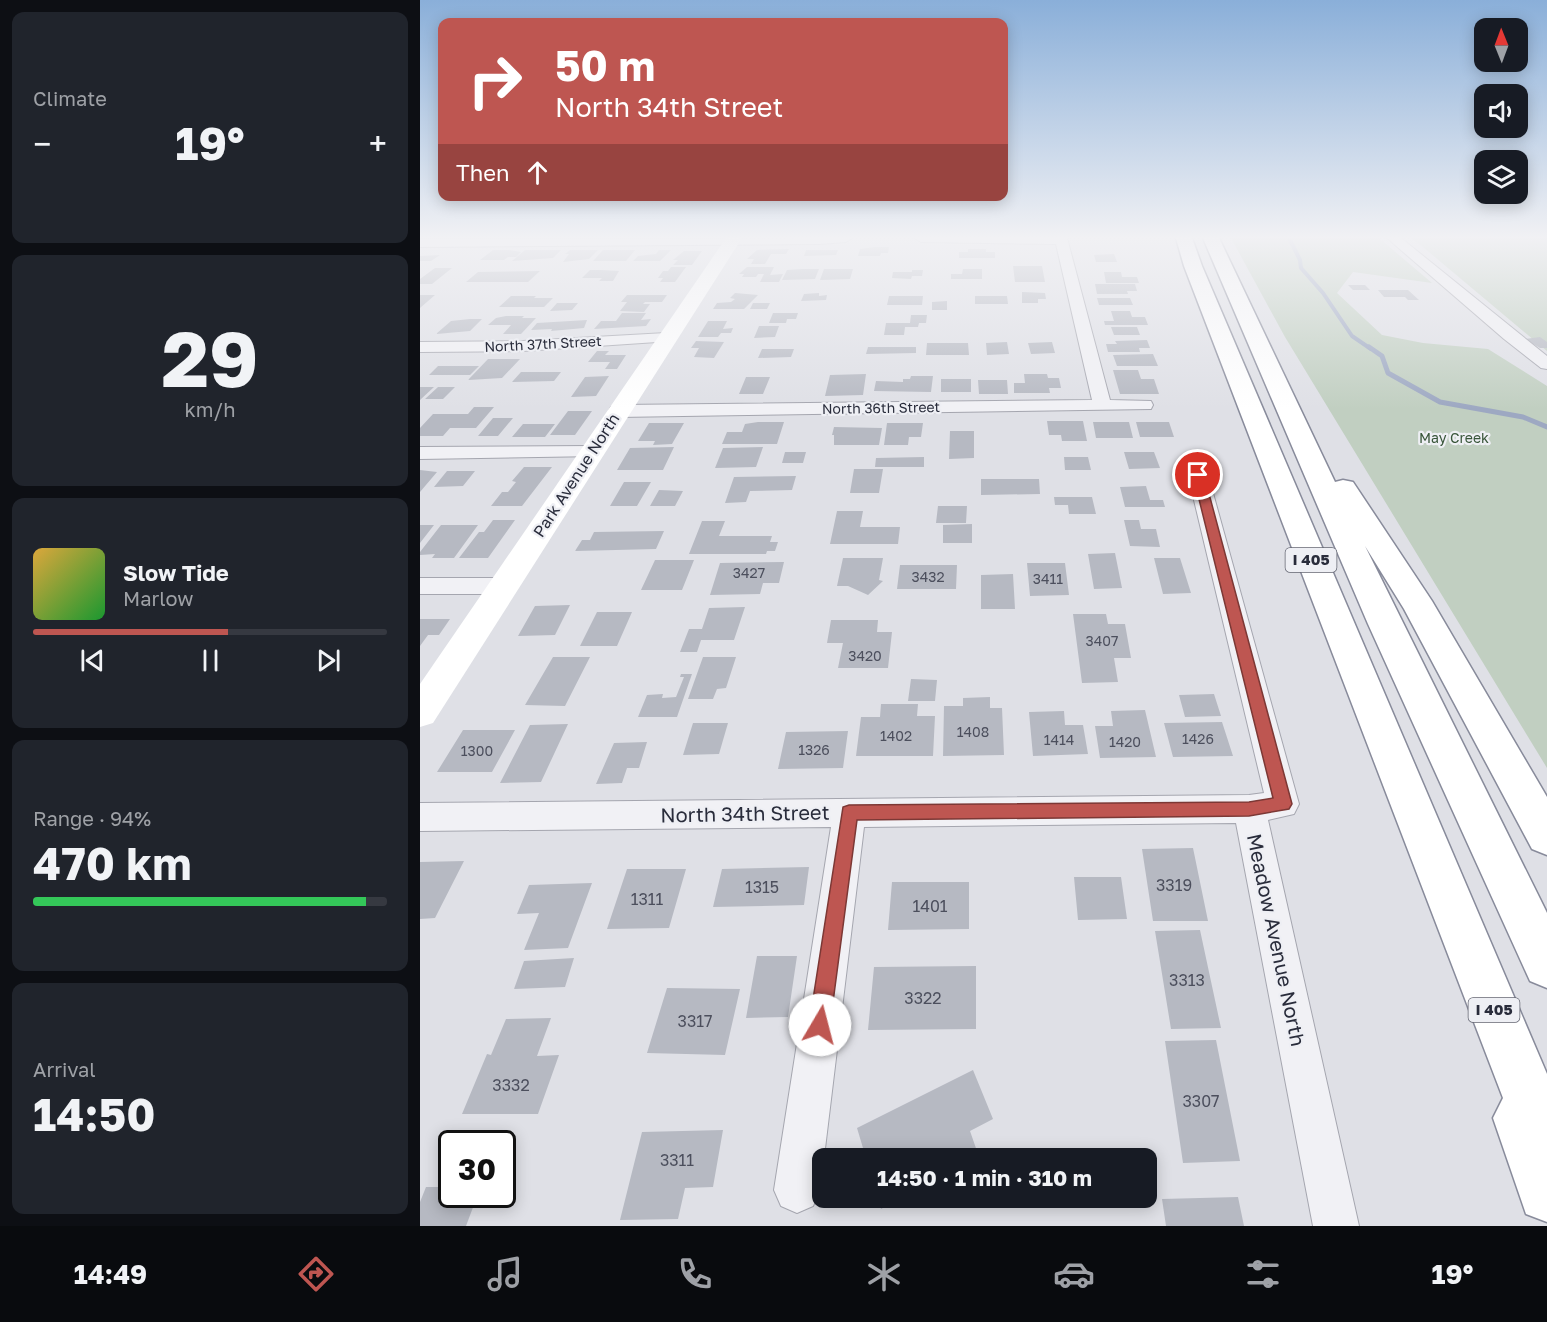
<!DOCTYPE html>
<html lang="en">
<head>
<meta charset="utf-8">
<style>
	body { margin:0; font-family:"Golos Text",sans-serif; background:#20242c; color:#f1f3f6; height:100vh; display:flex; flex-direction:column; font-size:22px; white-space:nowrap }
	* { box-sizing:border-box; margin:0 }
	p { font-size:20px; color:#9ea1a6 }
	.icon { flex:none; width:33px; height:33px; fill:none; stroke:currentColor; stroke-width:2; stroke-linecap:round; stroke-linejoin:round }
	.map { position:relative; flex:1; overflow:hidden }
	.panel { display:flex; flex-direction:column; gap:12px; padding:12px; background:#0d0f14; width:420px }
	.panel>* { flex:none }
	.hud { position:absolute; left:18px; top:18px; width:570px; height:183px; border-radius:12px; box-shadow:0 3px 15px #0003; background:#be5651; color:#fff; overflow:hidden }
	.needle { width:39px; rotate:359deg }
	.fabs { position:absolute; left:1054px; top:18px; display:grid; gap:12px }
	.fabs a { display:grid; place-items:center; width:54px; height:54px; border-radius:12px; background:#171b24; box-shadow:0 3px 15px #0003; font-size:30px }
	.speed { position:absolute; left:18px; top:1130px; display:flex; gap:12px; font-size:30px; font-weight:700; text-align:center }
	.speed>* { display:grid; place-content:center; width:78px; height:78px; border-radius:50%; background:#171b24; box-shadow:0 3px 15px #0003; line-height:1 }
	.speed .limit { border:3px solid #111; border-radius:9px; background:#fff; color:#111 }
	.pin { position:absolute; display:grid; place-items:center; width:51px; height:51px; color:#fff; margin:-26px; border:3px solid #fff; border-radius:50%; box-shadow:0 2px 6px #0007 }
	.me { position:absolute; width:66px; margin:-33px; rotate:8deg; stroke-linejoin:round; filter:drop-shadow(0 0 4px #0008) }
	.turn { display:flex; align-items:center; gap:21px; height:126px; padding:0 18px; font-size:27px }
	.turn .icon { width:78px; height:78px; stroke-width:2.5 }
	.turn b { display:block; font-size:42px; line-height:51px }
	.then { display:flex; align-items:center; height:57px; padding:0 18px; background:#0003; gap:12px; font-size:22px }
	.big { font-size:45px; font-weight:700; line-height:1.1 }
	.panel .widget { flex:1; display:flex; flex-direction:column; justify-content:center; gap:9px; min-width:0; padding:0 21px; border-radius:12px; background:#20242c }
	.panel .dial { align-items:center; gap:0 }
	.dial b { font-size:78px; line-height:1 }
	.song { display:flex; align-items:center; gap:18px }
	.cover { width:72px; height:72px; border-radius:9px; background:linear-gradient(135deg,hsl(40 70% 55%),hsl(130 70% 35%)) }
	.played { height:6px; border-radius:3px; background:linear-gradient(90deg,#be5651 55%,#363941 55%) }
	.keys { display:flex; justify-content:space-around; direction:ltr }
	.heat { display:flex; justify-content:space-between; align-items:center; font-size:33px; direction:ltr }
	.charge { height:9px; border-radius:4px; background:linear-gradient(90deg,#34c759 94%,#363941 0) }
	.trip { position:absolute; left:392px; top:1148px; width:345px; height:60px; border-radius:12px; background:#171b24; box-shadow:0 3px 15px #0003; font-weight:700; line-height:60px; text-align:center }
	.tabs { display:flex; height:96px; justify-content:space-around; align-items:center; background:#090b0e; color:#9ea1a6 }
	.tabs .icon { width:42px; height:42px }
	.tabs .selected { color:#be5651 }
	.tabs b { font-size:27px; color:#f1f3f6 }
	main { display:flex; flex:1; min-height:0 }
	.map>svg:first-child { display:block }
</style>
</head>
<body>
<main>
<section class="panel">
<div class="widget"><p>Climate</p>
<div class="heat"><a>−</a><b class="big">19°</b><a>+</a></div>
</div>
<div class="widget dial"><b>29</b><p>km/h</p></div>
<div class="widget">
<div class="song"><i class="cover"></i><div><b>Slow Tide</b><p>Marlow</p></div></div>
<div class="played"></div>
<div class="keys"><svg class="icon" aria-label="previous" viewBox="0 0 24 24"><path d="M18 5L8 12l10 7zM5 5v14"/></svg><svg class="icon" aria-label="pause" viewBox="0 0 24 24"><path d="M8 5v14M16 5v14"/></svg><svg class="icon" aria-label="next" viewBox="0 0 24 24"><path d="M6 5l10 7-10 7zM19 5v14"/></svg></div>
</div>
<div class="widget"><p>Range · 94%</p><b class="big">470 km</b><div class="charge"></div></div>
<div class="widget"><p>Arrival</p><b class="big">14:50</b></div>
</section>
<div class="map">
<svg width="1127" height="1226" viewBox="0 0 1127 1226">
	<rect width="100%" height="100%" fill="#dfe0e6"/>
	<!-- green -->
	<path fill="#c1cfc1" d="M811,238H959L1012,283L933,272L917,293L962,335L1003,343L1068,349L1127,386V768L865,337Z
		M991,238H1127V351L997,242Z"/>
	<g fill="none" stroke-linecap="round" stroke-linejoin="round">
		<!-- stream-far1 -->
		<path stroke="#9da8c2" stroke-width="4" d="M869,238L880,260L881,268L903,293L932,336L951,349"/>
		<!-- stream -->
		<path stroke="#9da8c2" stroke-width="5" d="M949,347L962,356L968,373L1020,402L1103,417L1127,427"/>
	</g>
	<!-- building -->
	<path fill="#b6b9c2" d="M455,247H469L468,253H461L460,256H438L440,249Z
		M369,249L366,254H351L345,264H331L334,259H327L337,250Z
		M548,249H566V252H575V258H539V252H548Z
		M73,250H89L101,252L96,257H88L84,260H60Z
		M105,250H141L133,258L92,261Z
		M150,250H178L169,259L143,262L149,254H145Z
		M183,250H215L206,261H173Z
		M239,250H251L240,261H213L218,256L236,254Z
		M386,250H418L416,255L384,256Z
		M264,251H282L272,265H253L258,260H253Z
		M694,254L697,262H676L674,255Z
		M20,255L11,261H0V256Z
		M593,266H622L625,282H595Z
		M251,267H266L255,282H240L243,278H238L243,271H248Z
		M327,267H354L350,275L363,274L359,282H340L344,274H338L336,277H322L324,274H319Z
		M15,268H32L12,284H0V279Z
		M383,269H399L395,279L362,280L367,270Z
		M404,269H433L430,279L400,280Z
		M543,269H562V279H531V274H542Z
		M170,270H181L199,271L193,281H179L182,278H162Z
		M492,270H503L502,276H492L491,279L472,278L473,272H492Z
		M120,271L108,282H46L58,272Z
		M684,272H701L702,277H717L719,283H686Z
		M675,284H715L717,291H707L708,294H677Z
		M928,285H945L950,290H933Z
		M958,290H988L999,300H988L985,297H964Z
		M602,292L625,293L626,299H618V303H602Z
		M315,293L338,295L324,309H293L297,303L311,302L315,299L310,298Z
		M399,293V296L407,295L406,300L381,301L384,294Z
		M0,295H15L0,308Z
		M207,295H247L242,302H225L223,304H230L224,312L200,311L207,302H201Z
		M91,296H116L114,298H133L124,307H79Z
		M469,296H503L502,305H467Z
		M555,296H587L588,304H555Z
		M677,298H710L713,305H679Z
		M527,301V310H512V302Z
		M137,303H158L152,310L130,311Z
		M333,303H350L347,309H330Z
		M691,311H710L712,317H725L728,325H685L684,321H694Z
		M202,313H226L221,320L231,319L226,326L174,329L181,321H196Z
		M353,313H378L376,319H367L366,323H349Z
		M491,315H507L506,323H499L498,327H485L484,335H464L466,323H490Z
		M86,316H104L102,318H116L101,334H83L91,325H68L76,318Z
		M50,319H62L50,331L16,334L31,321Z
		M167,320L164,328L131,331L132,329L111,330L117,323Z
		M288,321H307L303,329L313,328L311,333H301L298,337H278Z
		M339,326H359L355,337L334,338Z
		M691,327H717L720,335H694Z
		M1120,337L1127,342V348H1120L1105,339Z
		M727,340L730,348H719L720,352H688L686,344H697L695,341Z
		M276,341L304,342L294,358L274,357L279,348H271Z
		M587,342L589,354L567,355L566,343Z
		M632,342L635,353L611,354L608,343Z
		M507,343H548L549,355H506Z
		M448,347H496V353L446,354Z
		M342,349H374L371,357L338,358Z
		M177,351H189L185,355H206L197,369H185L190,362H168Z
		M733,354L738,366H697L693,355Z
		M68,359H100L82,378L48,380Z
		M18,366H59L50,375H9Z
		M693,370H718L721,379H734L739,394H700Z
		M101,372H141L134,381L92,382Z
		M446,374L443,395L405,396L410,375Z
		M604,374H627L628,378H639L641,388H629L630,393H594V383H605Z
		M189,376L176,396L151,397L165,377Z
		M491,376H513L511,392L454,391L456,381L483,382V379H490Z
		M326,377H350L343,394H319Z
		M521,379H551V392H521Z
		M558,380H587L588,394H559Z
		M0,387H14L0,400Z
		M18,387H35L23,399H5Z
		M54,407H74L56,428H30L23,436H0V428L13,414H48Z
		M148,411H172L155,435H130Z
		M73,418H93L78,436H58Z
		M627,421H663L667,441H642L641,435H629Z
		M338,422H364L357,444H302L307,432H322L325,424Z
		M673,422H709L713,438H676Z
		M716,422H749L754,437H720Z
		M229,423H264L252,444L233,445L235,441H218Z
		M467,423H503L501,437H489L488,445H464Z
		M103,424H135L125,437H92Z
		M414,427L462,428L459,445H414V435H412Z
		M530,431H554V458L529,459Z
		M254,447L243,470H197L210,448Z
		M343,447L336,467L295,468L303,448Z
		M365,452H386L383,463H362Z
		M704,452H734L740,468L709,469Z
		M504,457V467H455L456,458Z
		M644,457H668L671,470H645Z
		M104,467H132L102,506H71L82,492H88L96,482L92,481Z
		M434,469H463L459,493H430Z
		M0,470L17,472L0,492Z
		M27,471H55L43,486L14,487Z
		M376,476L372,490L330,491L326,502L305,503L314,477Z
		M561,479H619L620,494L561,495Z
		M204,482H231L217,506H190Z
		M726,486L730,500H743L745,507H705L700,487Z
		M239,490L263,491L255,506H230Z
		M634,497H672L676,514H649L648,505H635Z
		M518,506H547L546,523H516Z
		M417,511H443L440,527H480L478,544H410Z
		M73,520H95L68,558H39L59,532H64Z
		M704,520H719L721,529H736L740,547L710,546Z
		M282,521H305L299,536H352L350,542H358L355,551H347L346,554H269Z
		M552,524V543H523V525Z
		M0,525H14L0,543Z
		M21,525H58L34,558H12L15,554L0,555V552Z
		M244,531L236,549L155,551L162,540H170L174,532Z
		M695,553L702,588L674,589L668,554Z
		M423,558H463L459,580L463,581L448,595L428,586H417Z
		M734,558H760L771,593L743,594Z
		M235,560H274L262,590H221Z
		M364,562L359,583H343L340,594L290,595L300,563Z
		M607,563H645L649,595L610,596Z
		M480,565H537L536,589H477Z
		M593,574L595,609H561V575Z
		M150,605L135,635L98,636L115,606Z
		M325,607L314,640H281L277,652H260L269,629H282L289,608Z
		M177,612H212L197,646H160Z
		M653,614H686L688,624H705L711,658H694L698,682L662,683Z
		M0,619H30L19,635H8L0,646Z
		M411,620H458L457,632H472L468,668H418L423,643H407Z
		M133,657H170L145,706L105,705Z
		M283,657H316L306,688L297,689L293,699H268Z
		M261,674H272L257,717H218L227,695L243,694L242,698L256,697L264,677H260Z
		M491,679L517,680L515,701H488Z
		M794,694L801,716L765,717L759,695Z
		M570,697V708H582L584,755L523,756L524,706H543V698Z
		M461,704H498L497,716H515L513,756H436L441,717H460Z
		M725,710L736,757L680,758L675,726H693L691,711Z
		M644,711L645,725H663L668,754L613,756L609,712Z
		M802,722L813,756L753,757L744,723Z
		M273,723H308L299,754L263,755Z
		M148,724L121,782L80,783L110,725Z
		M43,730H95L72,772H17Z
		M428,731L423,768L358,769L366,732Z
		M227,742L219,768H207L202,783L176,784L194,743Z
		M773,848L788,921H733L722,849Z
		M44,861L15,918L0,919V862Z
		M389,867L384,905L293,907L302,869Z
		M207,869H266L249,928L187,929Z
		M654,877H701L707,919L658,920Z
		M472,882H549V929L468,930Z
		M172,883L148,948L104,950L119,913L97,914L109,885Z
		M780,930L801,1028L751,1029L735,931Z
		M337,956H377L368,1017L326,1018Z
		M154,958L145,987L94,989L104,961Z
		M556,966V1029L448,1030L454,967Z
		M247,988L320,989L305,1055L227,1053Z
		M131,1018L117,1056L139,1055L118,1114H42L67,1054L71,1055L86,1019Z
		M796,1040L820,1161L763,1163L745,1041Z
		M553,1070L573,1119L550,1131L559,1157L446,1158L437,1128Z
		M303,1130L293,1187L265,1188L258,1219L200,1220L222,1132Z
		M6,1187H32V1194H58L46,1226H0V1202Z
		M458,1197H484L461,1209Z
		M818,1197L824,1226H746L742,1199Z"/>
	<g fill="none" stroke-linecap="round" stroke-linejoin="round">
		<!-- street casing -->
		<g stroke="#a5a6af" stroke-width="2">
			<path id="street" d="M432,238L426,242L399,244L0,247V239Z
				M495,238H647L690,400L731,401L733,405L731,409L198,417L191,415L189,411L191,407L198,405L672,400L636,244L501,242Z
				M967,238H981L1127,356V369L1121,368L1084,339Z
				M246,333L254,338L252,341L103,351L0,352V342L103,341Z
				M172,446L179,448L182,452L179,456L0,459V447Z
				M778,469L785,471L788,475L879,804L874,814L848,820L939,1226H893L816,823L444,827L400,1190L393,1206L377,1213L361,1206L354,1190L411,827L0,831V803L829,795L844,793L768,475L771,471Z
				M0,578H84L93,580L96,586L93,592L84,594H0Z"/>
		</g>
		<!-- highway casing -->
		<g stroke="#888b9b" stroke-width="3">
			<path id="highway" d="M756,238H772L782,266L1127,1074V1222L1106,1214L1073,1118L1083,1098L764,266Z
				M783,238H799L915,482L923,480L933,482L937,488L1012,601L1127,797V855L1112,849L984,609L945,546L1127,913V988L1110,981L948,624Z"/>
		</g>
		<!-- street -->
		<use href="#street" fill="#f1f1f5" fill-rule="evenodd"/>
		<!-- secondary -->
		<path fill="#fff" fill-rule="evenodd" d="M306,238H322L13,723L0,727V684Z"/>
		<!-- highway -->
		<use href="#highway" fill="#fff" fill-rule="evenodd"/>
	</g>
	<!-- sky -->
	<linearGradient id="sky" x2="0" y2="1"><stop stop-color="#8aafd9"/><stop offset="0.58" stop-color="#f1f1f4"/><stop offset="1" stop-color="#f1f1f4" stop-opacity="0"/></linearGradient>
	<rect width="1127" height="409" fill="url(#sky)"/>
	<!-- route -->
	<path fill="#be5651" stroke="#7c3835" stroke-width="1.5" d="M778,471L784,475L872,804L869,809L829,816L437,820L410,1025L407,1032L400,1036L392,1032L389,1025L423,807L429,805L829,802L853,798L773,475Z"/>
	<g text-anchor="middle" stroke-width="4.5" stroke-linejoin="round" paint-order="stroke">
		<!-- far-street labels -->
		<g font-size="14" fill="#292c3b" stroke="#eeeff4">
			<text transform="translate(123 344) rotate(-3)" y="5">North 37th Street</text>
			<text transform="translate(461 408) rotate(-1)" y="5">North 36th Street</text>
		</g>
		<!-- far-park labels -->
		<g font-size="14" fill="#385539" stroke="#eeeff4">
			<text x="1034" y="443">May Creek</text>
		</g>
		<!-- number labels -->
		<g font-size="14" fill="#4c4f5d">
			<text x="329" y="578">3427</text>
			<text x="508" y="582">3432</text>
			<text x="628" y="584">3411</text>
			<text x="682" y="646">3407</text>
			<text x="445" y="661">3420</text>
			<text x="553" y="737">1408</text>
			<text x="476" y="741">1402</text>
			<text x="778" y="744">1426</text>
			<text x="639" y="745">1414</text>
			<text x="705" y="747">1420</text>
			<text x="394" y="755">1326</text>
			<text x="57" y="756">1300</text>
		</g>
		<!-- shield labels -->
		<g fill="#eeeff4" stroke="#646672" stroke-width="1.5">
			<rect x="865.5" y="548" width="51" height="24" rx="4.5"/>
			<rect x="1048.5" y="998" width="51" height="24" rx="4.5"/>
		</g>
		<g font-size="15" font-weight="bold" fill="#292c3b">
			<text x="891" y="565">I 405</text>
			<text x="1074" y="1015">I 405</text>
		</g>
		<!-- street labels -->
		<g font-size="16" fill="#292c3b" stroke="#eeeff4">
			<text transform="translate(156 475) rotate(-57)" y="6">Park Avenue North</text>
		</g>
		<!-- near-number labels -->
		<g font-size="16" fill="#4c4f5d">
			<text x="754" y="891">3319</text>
			<text x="342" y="893">1315</text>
			<text x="227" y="905">1311</text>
			<text x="510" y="912">1401</text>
			<text x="767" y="986">3313</text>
			<text x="503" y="1004">3322</text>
			<text x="275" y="1027">3317</text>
			<text x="91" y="1091">3332</text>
			<text x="781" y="1107">3307</text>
			<text x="257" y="1166">3311</text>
		</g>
		<!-- near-street labels -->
		<g font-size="20" fill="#292c3b" stroke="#eeeff4">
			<text transform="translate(325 814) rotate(-1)" y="7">North 34th Street</text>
			<text transform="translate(856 940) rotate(78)" y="7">Meadow Avenue North</text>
		</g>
	</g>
</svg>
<div class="fabs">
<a><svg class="needle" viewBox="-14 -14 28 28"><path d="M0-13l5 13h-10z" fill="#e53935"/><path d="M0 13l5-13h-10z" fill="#9ea1a6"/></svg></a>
<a><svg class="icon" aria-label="sound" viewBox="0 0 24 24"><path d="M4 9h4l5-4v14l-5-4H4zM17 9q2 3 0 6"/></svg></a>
<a><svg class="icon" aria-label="layers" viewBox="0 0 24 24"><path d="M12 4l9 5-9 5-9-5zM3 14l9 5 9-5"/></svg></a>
</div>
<div class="speed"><div class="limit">30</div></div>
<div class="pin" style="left:778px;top:475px;background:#d93025"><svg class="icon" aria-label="arrive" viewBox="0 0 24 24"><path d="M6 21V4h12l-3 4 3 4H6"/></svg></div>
<svg class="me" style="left:400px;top:1025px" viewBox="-20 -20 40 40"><circle r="19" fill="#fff"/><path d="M0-13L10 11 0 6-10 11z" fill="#be5651"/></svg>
<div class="trip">14:50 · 1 min · 310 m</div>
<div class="hud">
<div class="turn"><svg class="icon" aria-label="right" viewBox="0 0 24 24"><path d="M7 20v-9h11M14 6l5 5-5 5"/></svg><div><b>50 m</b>North 34th Street</div></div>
<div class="then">Then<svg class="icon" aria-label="ahead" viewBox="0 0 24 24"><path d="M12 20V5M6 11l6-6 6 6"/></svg></div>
</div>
</div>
</main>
<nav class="tabs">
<b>14:49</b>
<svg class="icon selected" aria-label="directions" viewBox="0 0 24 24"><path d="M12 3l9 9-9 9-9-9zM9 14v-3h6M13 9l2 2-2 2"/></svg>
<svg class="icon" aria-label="music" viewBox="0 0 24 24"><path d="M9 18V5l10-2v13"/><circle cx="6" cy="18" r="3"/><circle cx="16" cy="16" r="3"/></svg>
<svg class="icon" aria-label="phone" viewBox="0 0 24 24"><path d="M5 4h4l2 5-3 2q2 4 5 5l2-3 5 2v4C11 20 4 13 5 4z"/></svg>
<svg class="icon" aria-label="climate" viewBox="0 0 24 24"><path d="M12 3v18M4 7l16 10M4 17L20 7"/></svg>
<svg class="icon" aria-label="car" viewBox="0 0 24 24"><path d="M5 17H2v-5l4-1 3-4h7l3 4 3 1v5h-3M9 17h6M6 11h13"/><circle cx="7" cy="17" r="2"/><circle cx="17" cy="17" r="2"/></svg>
<svg class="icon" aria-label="filters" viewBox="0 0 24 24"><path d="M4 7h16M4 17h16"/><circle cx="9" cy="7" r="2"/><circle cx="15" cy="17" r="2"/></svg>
<b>19°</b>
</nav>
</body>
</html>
